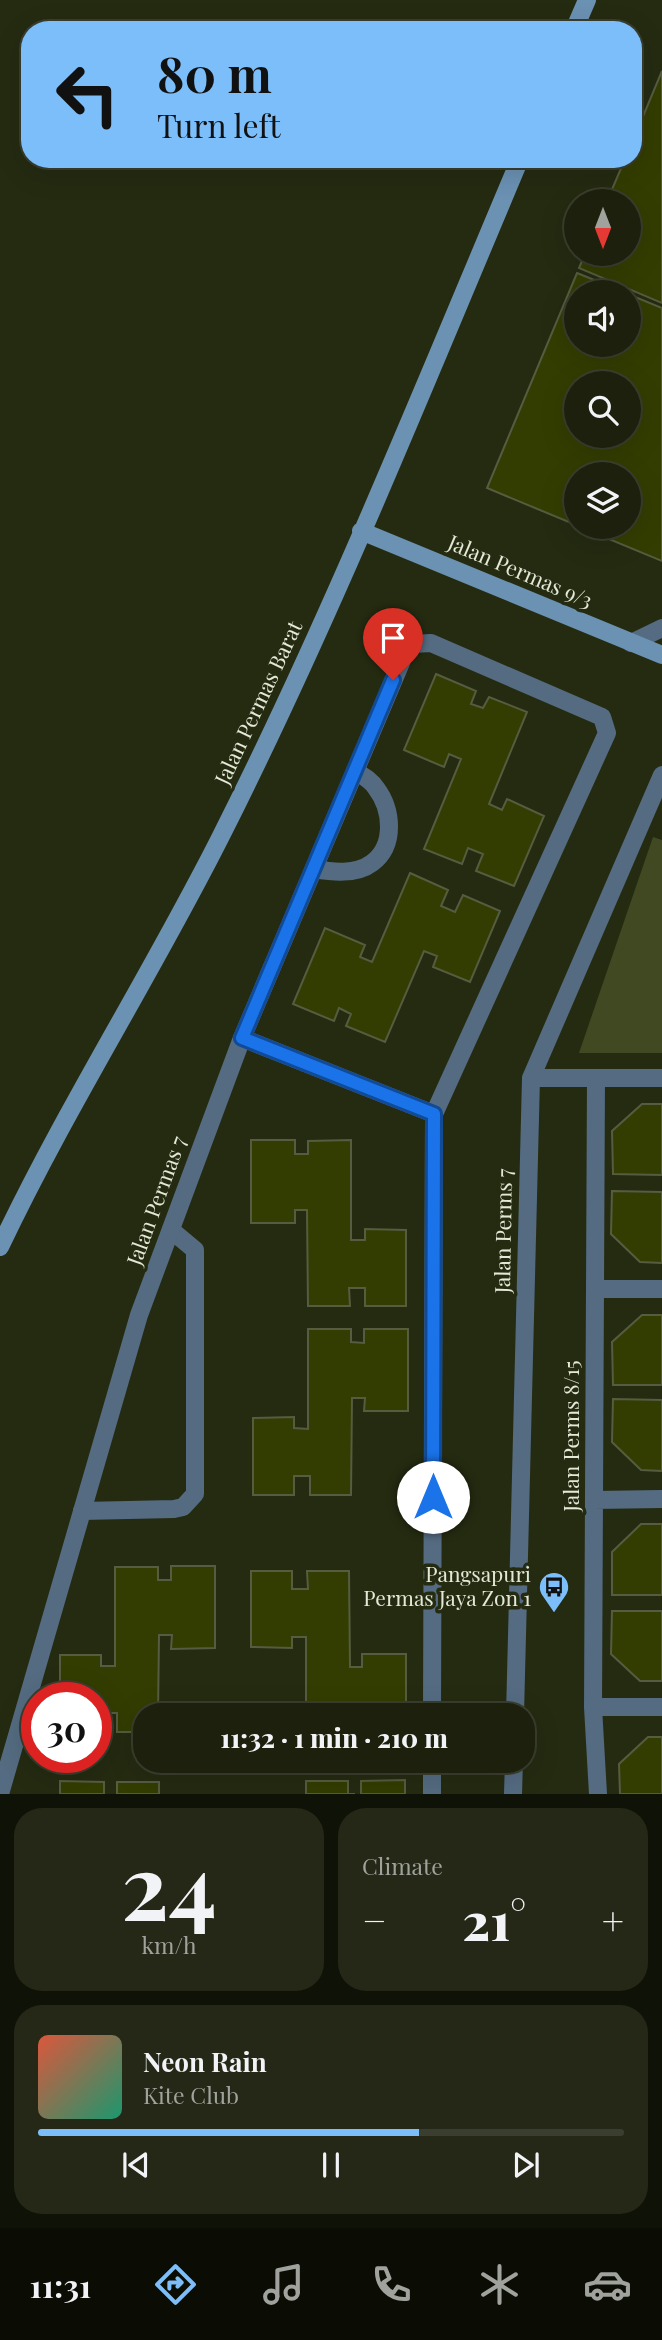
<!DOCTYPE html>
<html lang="en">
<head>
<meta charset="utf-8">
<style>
	body { margin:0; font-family:"Playfair Display",serif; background:#252816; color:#f1f3f6; height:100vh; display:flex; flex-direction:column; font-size:26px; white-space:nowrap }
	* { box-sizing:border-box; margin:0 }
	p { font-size:23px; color:#a0a39d }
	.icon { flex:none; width:38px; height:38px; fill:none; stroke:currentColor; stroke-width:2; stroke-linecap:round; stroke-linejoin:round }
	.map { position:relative; height:1794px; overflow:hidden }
	.side { display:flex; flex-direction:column; gap:14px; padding:14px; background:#0f1207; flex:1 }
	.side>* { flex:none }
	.guide { position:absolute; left:21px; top:21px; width:621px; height:147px; border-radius:28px; box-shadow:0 7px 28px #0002,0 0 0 2px #3a3e2e; background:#7bbef9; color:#111; overflow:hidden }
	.needle { width:46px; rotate:180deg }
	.controls { position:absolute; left:564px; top:189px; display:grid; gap:14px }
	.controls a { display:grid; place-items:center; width:77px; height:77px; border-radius:50%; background:#1c200d; box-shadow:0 7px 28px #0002,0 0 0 2px #3a3e2e; font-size:35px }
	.speed { position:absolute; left:21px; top:1682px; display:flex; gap:14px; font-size:35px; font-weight:700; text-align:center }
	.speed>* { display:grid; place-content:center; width:91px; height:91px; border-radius:50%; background:#1c200d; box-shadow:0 7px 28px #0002,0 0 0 2px #3a3e2e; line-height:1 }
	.speed .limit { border:10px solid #d22; background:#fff; color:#111 }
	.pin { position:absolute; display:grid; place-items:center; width:60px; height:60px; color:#fff; margin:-72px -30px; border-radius:50% 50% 50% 0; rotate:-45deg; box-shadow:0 0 7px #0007 }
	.pin .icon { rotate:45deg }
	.me { position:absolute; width:77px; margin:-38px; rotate:0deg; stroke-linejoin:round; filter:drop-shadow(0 0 5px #0008) }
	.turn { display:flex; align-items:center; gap:24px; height:147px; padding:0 21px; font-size:32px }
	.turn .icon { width:91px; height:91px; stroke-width:2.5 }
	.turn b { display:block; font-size:49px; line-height:60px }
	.big { font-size:52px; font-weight:800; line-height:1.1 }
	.side .card { flex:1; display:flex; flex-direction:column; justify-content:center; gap:10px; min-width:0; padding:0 24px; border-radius:28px; background:#252816 }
	.side .dial { align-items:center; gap:0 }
	.dial b { font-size:91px; line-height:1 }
	.song { display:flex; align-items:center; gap:21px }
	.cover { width:84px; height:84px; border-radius:10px; background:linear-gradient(135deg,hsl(10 70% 55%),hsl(160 70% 35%)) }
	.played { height:7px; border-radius:4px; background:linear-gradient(90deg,#7bbef9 65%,#3a3e2e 65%) }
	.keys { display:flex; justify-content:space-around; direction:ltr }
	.heat { display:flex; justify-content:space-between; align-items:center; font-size:38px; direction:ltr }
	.side .tiles { flex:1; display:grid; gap:14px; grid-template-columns:1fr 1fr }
	.card:last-child { grid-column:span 2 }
	.trip { position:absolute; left:133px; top:1703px; width:402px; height:70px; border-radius:28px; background:#1c200d; box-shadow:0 7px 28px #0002,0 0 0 2px #3a3e2e; font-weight:800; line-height:70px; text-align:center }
	.tab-bar { display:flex; height:112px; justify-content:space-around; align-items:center; background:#0b0d05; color:#a0a39d }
	.tab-bar .icon { width:49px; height:49px }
	.tab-bar .selected { color:#7bbef9 }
	.tab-bar b { font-size:32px; color:#f1f3f6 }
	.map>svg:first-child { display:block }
</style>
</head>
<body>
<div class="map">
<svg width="662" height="1794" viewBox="0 0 662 1794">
	<rect width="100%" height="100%" fill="#252b11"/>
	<!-- green -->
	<path fill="#414923" d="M653,837L662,840V1053H579Z"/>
	<!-- building -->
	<path fill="#333d01" stroke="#555c40" stroke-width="2" fill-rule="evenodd" d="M662,71V303L579,268L585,254H628V201H607L625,159H634V138Z
		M577,273L624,292H576V345H628V294L662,308V561L580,527H628V474H576V525L487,488ZM576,383H628V436H576Z
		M436,674L476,691L471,704L483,708L489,697L527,712L489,804L502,810L507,799L544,816L514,886L476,871L483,854L468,848L462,864L424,849L461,759L449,754L444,767L404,750Z
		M410,873L448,890L441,906L455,912L463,895L500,911L470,982L433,967L437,956L424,951L385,1042L346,1026L351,1014L339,1008L334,1021L293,1004L325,928L365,945L360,957L372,962Z
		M642,1104H662V1175L613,1174L612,1131Z
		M251,1140H295V1154H308V1141L351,1140V1240H365V1229L406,1230V1306H365V1288H349L350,1306H308L307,1210H295V1223H251Z
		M612,1191L662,1192V1263L640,1262L611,1234Z
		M642,1315H662V1385H613L612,1342Z
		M308,1329H351V1342L364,1343V1329H408V1411H364L365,1398H352L351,1495H310V1476H294V1495H253V1418L294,1417V1428L308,1429Z
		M613,1399L662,1400V1471L641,1470L612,1442Z
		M641,1524H662V1595H612V1552Z
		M171,1566H215V1648L171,1649L172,1635H159L158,1715H145V1732H117V1713H102V1732H96V1698H60V1655H101V1666H115V1567H158V1580H171Z
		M251,1571H292V1589H308L307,1571H349L350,1667H362V1654H406V1715H306V1637H292V1648L251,1647Z
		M612,1611H662V1681H640L611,1654Z
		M648,1737H662V1794H620L619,1764Z
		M405,1780V1794H361V1781Z
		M60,1781L104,1782V1794H60Z
		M306,1781H348V1794H355H306Z
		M117,1782H159V1794H117Z"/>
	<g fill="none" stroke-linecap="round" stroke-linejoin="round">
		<!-- lane -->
		<path stroke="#546b81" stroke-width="18" d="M314,869C332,872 356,875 372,863C396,845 392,809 376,788C371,780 363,776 355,771
			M82,1511L174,1509L183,1507L195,1494V1250L171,1230"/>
		<!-- street -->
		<path stroke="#546b81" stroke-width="18" d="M631,643L662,628
			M242,1038L434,1114
			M531,1078H662
			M596,1078L593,1707L598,1794
			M595,1289H662
			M594,1500L662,1499
			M593,1707H662
			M515,1715L531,1078L662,775
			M0,1794L139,1315L242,1038L403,658L413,644L431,643L602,717L607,733L434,1114L432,1715
			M432,1794V1760
			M513,1794L514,1760"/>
		<!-- secondary -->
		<path stroke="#6b91b3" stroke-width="18" d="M574,30L587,0
			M361,531L662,655
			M0,1247C67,1106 151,975 221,836C332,616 424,386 520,159"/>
	</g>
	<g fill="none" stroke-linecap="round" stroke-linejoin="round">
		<!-- route casing -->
		<g stroke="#114b97" stroke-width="18">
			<path id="route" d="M393,680L242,1038L434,1114L433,1497"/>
		</g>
		<!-- route -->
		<use href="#route" stroke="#1a73e8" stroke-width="12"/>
	</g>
	<!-- icons -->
	<defs>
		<g id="bus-pin" transform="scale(1.575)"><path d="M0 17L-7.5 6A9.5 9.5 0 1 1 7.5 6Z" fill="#7bbef9" stroke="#252b11"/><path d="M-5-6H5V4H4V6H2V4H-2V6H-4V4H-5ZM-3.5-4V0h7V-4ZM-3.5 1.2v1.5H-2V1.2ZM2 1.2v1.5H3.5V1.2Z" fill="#111"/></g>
	</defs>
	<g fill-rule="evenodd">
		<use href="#bus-pin" x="554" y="1587"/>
	</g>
	<g text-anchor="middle" stroke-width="7" stroke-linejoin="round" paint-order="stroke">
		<!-- street labels -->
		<g font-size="21" fill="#e3e8d7" stroke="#252b11">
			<text transform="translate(520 572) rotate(23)" y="7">Jalan Permas 9/3</text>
			<text transform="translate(259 703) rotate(-65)" y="7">Jalan Permas Barat</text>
			<text transform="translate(157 1201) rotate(-70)" y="7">Jalan Permas 7</text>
			<text transform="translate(504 1231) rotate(-89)" y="7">Jalan Perms 7</text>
			<text transform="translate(572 1436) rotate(-90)" y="7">Jalan Perms 8/15</text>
		</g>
		<!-- poi labels -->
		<g font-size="21" fill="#e3e8d7" stroke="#252b11" text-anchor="end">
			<text x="531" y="1582">Pangsapuri<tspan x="531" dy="24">Permas Jaya Zon 1</tspan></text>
		</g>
	</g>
</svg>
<div class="controls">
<a><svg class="needle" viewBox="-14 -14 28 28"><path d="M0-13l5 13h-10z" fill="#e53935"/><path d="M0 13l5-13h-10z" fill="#a0a39d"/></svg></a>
<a><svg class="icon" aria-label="sound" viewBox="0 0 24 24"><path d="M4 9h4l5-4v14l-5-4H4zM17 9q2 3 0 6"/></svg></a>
<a><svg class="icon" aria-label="search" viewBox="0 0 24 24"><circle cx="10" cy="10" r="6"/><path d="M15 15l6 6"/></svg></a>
<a><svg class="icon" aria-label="layers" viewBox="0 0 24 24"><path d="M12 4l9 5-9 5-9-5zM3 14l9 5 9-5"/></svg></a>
</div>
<div class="speed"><div class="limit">30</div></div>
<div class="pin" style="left:393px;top:680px;background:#d93025"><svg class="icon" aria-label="arrive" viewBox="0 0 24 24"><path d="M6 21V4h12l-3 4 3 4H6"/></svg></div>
<svg class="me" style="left:433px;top:1497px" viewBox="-20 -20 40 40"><circle r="19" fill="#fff"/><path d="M0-13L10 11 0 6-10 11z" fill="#1a73e8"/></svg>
<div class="trip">11:32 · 1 min · 210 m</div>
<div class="guide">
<div class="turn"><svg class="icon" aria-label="left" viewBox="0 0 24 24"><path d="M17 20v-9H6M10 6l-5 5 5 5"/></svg><div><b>80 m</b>Turn left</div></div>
</div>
</div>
<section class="side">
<div class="tiles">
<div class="card dial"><b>24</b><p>km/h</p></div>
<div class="card"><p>Climate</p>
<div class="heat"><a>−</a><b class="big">21°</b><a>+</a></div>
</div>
<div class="card">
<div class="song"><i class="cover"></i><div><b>Neon Rain</b><p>Kite Club</p></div></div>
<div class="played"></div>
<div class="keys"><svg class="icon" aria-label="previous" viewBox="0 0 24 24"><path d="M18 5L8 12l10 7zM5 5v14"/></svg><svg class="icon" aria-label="pause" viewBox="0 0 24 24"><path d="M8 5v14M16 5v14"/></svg><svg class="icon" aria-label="next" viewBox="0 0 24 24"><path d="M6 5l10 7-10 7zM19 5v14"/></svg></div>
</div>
</div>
</section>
<nav class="tab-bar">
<b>11:31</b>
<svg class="icon selected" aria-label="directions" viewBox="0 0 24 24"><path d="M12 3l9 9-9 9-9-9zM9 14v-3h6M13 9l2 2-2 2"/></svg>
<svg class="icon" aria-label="music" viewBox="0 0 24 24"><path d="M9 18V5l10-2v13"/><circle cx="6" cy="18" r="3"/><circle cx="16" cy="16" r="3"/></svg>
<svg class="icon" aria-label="phone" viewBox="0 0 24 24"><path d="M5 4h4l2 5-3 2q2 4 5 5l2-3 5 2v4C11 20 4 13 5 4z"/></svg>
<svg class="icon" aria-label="climate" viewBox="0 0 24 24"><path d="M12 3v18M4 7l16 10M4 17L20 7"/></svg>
<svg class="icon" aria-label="car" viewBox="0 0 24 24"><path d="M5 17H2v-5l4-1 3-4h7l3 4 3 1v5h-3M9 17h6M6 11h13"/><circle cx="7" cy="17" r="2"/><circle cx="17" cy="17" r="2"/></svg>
</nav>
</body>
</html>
